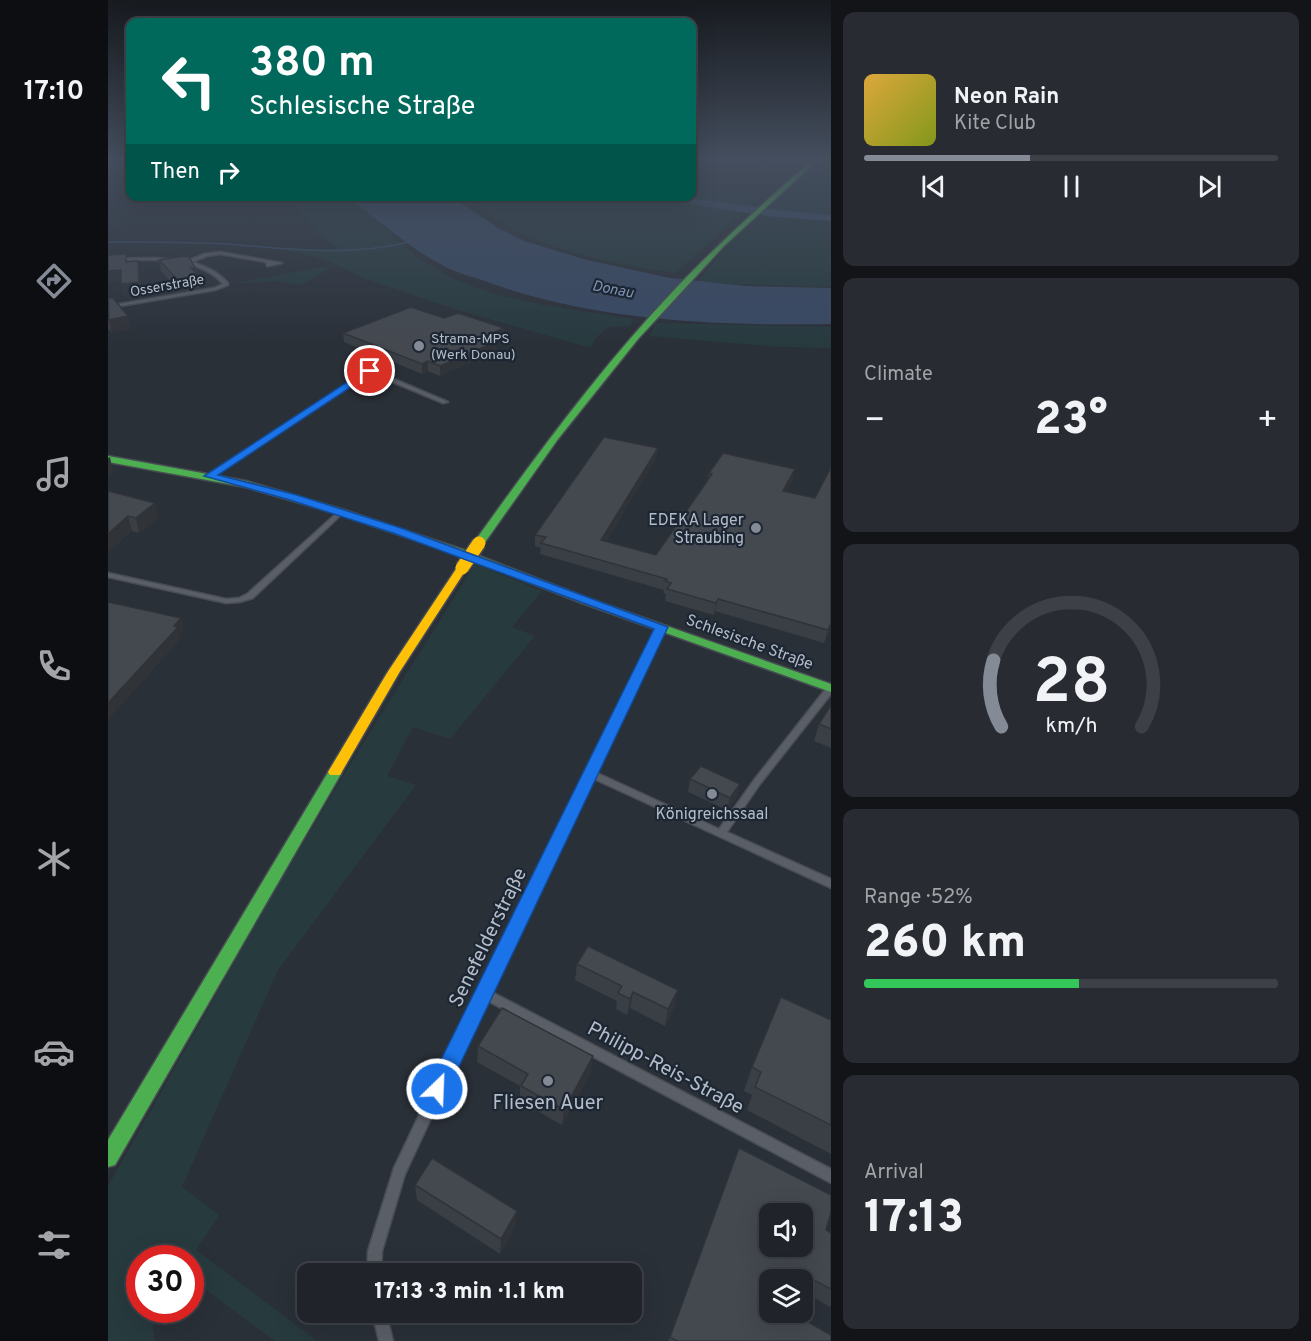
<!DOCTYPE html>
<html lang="en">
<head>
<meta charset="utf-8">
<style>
	body { margin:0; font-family:Overpass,sans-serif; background:#282c32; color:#f1f3f6; height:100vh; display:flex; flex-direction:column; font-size:22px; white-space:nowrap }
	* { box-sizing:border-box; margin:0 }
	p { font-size:20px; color:#a2a4a8 }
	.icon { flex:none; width:33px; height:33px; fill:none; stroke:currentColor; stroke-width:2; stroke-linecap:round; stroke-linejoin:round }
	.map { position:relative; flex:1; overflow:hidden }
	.details { display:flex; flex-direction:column; gap:12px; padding:12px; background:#121417; width:480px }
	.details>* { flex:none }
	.guide { position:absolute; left:18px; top:18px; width:570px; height:183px; border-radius:12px; box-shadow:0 6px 24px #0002,0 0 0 2px #3d4147; background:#00695c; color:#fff; overflow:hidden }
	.tools { position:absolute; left:651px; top:1203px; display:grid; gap:12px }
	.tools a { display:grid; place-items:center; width:54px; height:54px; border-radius:12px; background:#20242a; box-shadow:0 6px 24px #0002,0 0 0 2px #3d4147; font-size:30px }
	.speed { position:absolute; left:18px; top:1245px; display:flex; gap:12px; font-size:30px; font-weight:700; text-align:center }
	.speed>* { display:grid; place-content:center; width:78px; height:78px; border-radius:50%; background:#20242a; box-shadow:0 6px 24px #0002,0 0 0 2px #3d4147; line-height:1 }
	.speed .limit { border:9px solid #d22; background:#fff; color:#111 }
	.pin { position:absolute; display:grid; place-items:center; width:51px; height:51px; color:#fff; margin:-26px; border:3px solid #fff; border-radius:50%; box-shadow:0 2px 6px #0007 }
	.me { position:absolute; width:66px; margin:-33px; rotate:24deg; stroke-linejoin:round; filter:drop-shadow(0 0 4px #0008) }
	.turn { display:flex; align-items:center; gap:21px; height:126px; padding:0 24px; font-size:27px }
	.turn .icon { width:78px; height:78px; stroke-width:2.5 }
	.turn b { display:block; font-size:42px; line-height:51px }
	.then { display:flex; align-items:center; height:57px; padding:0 24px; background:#0003; gap:12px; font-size:22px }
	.big { font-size:45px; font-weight:800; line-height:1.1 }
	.details .widget { flex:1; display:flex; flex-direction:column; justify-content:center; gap:9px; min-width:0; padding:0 21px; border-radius:12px; background:#282c32 }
	.details .dial { align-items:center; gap:0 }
	.dial svg { height:156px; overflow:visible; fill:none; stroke:#3d4147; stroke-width:7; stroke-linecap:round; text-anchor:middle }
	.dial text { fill:#f1f3f6; stroke:none }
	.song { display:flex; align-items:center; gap:18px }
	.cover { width:72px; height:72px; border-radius:9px; background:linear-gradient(135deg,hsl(40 70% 55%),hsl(70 70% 35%)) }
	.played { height:6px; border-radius:3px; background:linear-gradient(90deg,#848b96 40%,#3d4147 40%) }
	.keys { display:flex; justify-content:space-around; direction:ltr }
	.heat { display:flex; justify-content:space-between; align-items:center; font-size:33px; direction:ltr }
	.charge { height:9px; border-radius:4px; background:linear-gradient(90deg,#34c759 52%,#3d4147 0) }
	.trip { position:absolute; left:189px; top:1263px; width:345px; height:60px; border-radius:12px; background:#20242a; box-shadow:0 6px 24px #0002,0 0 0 2px #3d4147; font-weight:800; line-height:60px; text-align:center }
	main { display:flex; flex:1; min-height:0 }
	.dock { display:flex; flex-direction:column; width:108px; justify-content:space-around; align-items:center; background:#0d0e11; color:#a2a4a8 }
	.dock .icon { width:42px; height:42px }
	.dock .active { color:#848b96 }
	.dock b { font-size:27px; color:#f1f3f6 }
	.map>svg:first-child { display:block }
</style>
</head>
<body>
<main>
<nav class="dock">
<b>17:10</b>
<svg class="icon active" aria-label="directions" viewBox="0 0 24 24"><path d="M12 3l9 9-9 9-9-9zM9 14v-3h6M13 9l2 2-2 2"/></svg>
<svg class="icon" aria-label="music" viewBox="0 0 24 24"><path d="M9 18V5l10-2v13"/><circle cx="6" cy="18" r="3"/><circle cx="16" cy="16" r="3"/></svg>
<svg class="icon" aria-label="phone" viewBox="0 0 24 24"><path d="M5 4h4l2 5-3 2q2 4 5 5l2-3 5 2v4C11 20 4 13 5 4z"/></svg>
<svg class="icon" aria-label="climate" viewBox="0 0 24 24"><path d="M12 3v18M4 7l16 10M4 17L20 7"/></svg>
<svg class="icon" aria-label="car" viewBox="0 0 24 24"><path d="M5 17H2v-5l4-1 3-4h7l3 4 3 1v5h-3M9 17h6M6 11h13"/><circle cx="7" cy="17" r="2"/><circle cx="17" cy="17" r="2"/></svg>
<svg class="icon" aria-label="filters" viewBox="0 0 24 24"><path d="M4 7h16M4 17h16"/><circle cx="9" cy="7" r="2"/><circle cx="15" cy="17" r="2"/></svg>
</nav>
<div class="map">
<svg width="723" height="1341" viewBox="0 0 723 1341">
	<rect width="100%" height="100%" fill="#2a3038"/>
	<!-- green -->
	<path fill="#273a3e" d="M723,157V287L588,283L623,241L665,200L681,192Z
		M584,186L645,192L654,196L567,273C515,265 462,256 414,234C394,225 377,210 358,200L374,218L350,197L584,196Z
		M180,197H233L254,208L309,257L345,279L387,294L435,305L526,319L522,326L500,327L487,339L483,348L347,309L258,279L218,260L165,247L209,250L230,248L212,235Z
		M213,267H223L194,285L168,281L123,284Z
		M548,323L723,327V348L671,347L542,336Z
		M367,564L434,591L404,627L427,636L342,739L305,727L279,776L308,785L170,970L74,1187L111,1215L88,1250L209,1341H167L83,1279L82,1258H32V1310H47L45,1330L48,1341H0V1186L170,885L246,758Z"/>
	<!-- water -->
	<path fill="#384963" d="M240,197H344L390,228L416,241L479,260L562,278L638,286L723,288V324C607,326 483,321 374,280C361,276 347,272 336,266C301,248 271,221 240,197Z"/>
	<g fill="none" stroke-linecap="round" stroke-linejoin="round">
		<!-- stream -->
		<path stroke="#384963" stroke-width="1.5" d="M0,242C40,242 79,242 119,244C181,249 239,257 301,242"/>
		<!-- river -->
		<path fill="#384963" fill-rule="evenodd" d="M531,196C595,196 659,211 723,215V221L667,217Z"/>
		<!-- street casing -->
		<g stroke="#484c53" stroke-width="3">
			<path id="street" d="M112,252L174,263L161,266H159L158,262L112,254L99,256L84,262C99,267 109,271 120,283V285L107,290L0,308V306L106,288L115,284C90,255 35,259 0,261V259L46,258L79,261L96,254Z
				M256,368H260L340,402L335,403L263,373L103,477H99L98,476L258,371L255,369Z
				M233,510L235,511V513L145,598L132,602L118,603L0,577V573L118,599L131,598L139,594L231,511Z
				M550,625H553L557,627L487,772L611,829L646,780L720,686L723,685V694L652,784L619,832L723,879V888L484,778L382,991L723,1169V1183L378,1000L297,1174L274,1251L273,1274H259L260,1251L286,1168L371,989Z
				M264,1312H278L285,1341H271Z"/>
		</g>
		<!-- fast casing -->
		<g stroke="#484c53" stroke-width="3">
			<path id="fast" d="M708,157H713L616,246L530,339L450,439L375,545H367V541C430,453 494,366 568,288C613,241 660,199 708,157Z
				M0,456L138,481L236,510L356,550L482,599L723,684V692L474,603L348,554L230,514L137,487L0,462Z
				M227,767L232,769L234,772L7,1165L0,1167V1140L222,769Z"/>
		</g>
		<!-- slow casing -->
		<g stroke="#484c53" stroke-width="3">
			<path id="slow" d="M354,565L359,568L291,673L232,775H222L220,772L279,673L350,566Z"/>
		</g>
		<!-- street -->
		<use href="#street" fill="#5a5e66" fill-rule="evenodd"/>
		<!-- fast -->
		<use href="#fast" fill="#4caf50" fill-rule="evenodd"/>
		<!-- slow -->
		<use href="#slow" fill="#ffc107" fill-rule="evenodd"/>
		<!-- slow-bridge casing -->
		<g stroke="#474c53" stroke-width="16" stroke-linecap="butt">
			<path id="slow-bridge" d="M354,568L371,543"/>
		</g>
		<!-- slow-bridge -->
		<use href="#slow-bridge" stroke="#ffc107" stroke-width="13"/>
	</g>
	<!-- wall -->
	<path fill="#3a3f45" d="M51,260L87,268L88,273L90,276L92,288L72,292L53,271Z
		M0,298L22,329L3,332L0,329Z
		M336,318L396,328V338L388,342V351L332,376L320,371L314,374L236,342L235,333Z
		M550,448L548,458L498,542L548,555L599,481L601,473L685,480L678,492L723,627L716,643L607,611L606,615L557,601L558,594L555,593L556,590L432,554L433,548L427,546V535Z
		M0,491L47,503L50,518L31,533L24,531Z
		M723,705V748L706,741L711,724Z
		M582,779L632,784L629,797L619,810L580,792Z
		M469,964L567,1006L557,1026L522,1008L519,1015L508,1009L509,1001L467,980Z
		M723,1020V1154L639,1110L644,1095L636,1091L644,1067Z
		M370,1046L483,1072L454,1125L412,1101V1086L369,1062Z
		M631,1148L718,1230L723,1233V1305L722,1307L700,1294L693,1318L723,1341H560Z
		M307,1185L408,1226L392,1254L309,1200Z"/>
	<!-- shaded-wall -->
	<path fill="#303338" d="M30,261L32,272L33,293L15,295L13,284Z
		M83,268H87L88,277L90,276L92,288L72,292L70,280Z
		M13,270L15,281L0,282V271Z
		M20,316L22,329L3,332L1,320Z
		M396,328V338L376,347V337Z
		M388,342V351L332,376V366Z
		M320,361V371L314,374V364Z
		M550,448L548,458L492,552L493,540Z
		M2,457L5,472L0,476V458Z
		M687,469L685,480L672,502L675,491Z
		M47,503L50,518L31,533L28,518Z
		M20,516L24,531L0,553V534Z
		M610,599L606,615L608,603Z
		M73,618L76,630L72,634L73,639L0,720V703Z
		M723,623V627L716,643L720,630Z
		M632,784L629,797L619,810L622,798Z
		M570,990L567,1006L557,1026L560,1009Z
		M525,992L522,1008L519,1015L522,999Z
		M485,1056L483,1072L454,1125L456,1110Z
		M409,1211L408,1226L392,1254L393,1239Z"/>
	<!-- building -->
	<path fill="#444950" stroke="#303338" stroke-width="1.5" fill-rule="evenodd" d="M18,254V262L30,261L31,282L13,284V270L0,271V255Z
		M76,256L81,257L87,268H83L90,276L70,280L51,260Z
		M0,298H5L20,316L1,320Z
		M303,307L336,318L350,313L396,328L376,337L388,342L332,366L320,361L314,364L235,333Z
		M496,437L550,448L493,540L548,555L604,474L601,473L615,453L687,469L675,491L707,498L723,467V623L720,630L610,599L608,603L559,589L563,583L557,581L559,579L433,543L438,537L427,535Z
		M0,491L47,503L28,518L20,516L0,534Z
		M0,602L73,618L66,626L70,627L0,703Z
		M723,705V729L711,724Z
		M593,766L632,784L622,798L582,779Z
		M480,946L570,990L560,1009L525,992L522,999L510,993L514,986L469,964Z
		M673,997L723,1020V1125L647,1087L653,1072L644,1067Z
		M394,1008L485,1056L456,1110L413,1086L420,1074L370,1046Z
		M631,1148L723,1195V1212L718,1230L723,1233V1289L704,1279L694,1312V1280H662V1312H694L693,1318L723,1335V1341H569L562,1337ZM662,1214H694V1246H662Z
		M324,1158L409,1211L393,1239L307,1185Z"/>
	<!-- sky -->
	<linearGradient id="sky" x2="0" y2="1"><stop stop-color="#171a1f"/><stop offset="0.46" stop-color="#444e5e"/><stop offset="1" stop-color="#444e5e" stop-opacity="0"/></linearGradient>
	<rect width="723" height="345" fill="url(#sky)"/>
	<!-- route -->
	<path fill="#1a73e8" stroke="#114b97" stroke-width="1.5" d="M259,369L267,371L110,475L189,495L293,528L560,627L337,1096L329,1099L322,1096L319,1089L322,1082L546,629L285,533L182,500L96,476Z"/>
	<!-- markers -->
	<g fill="#848b96" stroke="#1d2633" stroke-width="2">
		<circle cx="311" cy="346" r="6"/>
		<circle cx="648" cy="528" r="6"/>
		<circle cx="604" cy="794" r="6"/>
		<circle cx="440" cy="1081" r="6"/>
	</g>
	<g text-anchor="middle" stroke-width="4.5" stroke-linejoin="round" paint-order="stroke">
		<!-- far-street labels -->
		<g font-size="14" fill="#b4bcc9" stroke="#1d2633">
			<text transform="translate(59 285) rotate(-10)" y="5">Osserstraße</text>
		</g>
		<!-- far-poi labels -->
		<g font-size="14" fill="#b4bcc9" stroke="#1d2633" text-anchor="start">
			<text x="323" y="343">Strama-MPS<tspan x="323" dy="16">(Werk Donau)</tspan></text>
		</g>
		<!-- far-water labels -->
		<g font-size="15" font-style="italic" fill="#7c92b1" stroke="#1d2633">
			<text transform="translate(505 289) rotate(11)" y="5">Donau</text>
		</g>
		<!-- poi labels -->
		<g font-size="16" fill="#b4bcc9" stroke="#1d2633" text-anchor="end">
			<text x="636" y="525">EDEKA Lager<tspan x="636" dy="18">Straubing</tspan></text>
			<text x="604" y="819" text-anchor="middle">Königreichssaal</text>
		</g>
		<!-- street labels -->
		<g font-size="16" fill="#b4bcc9" stroke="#1d2633">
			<text transform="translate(642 641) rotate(20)" y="6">Schlesische Straße</text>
		</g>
		<!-- near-street labels -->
		<g font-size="20" fill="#b4bcc9" stroke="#1d2633">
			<text transform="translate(379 937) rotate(-64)" y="7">Senefelderstraße</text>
			<text transform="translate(558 1067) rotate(28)" y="7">Philipp-Reis-Straße</text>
		</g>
		<!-- near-poi labels -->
		<g font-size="20" fill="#b4bcc9" stroke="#1d2633">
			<text x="440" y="1109">Fliesen Auer</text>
		</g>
	</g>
</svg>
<div class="tools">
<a><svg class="icon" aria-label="sound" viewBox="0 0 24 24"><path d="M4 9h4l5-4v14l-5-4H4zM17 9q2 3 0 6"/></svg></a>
<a><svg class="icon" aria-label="layers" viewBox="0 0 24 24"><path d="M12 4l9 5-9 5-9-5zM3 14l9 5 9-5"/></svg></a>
</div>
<div class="speed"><div class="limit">30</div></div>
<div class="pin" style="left:262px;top:371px;background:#d93025"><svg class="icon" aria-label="arrive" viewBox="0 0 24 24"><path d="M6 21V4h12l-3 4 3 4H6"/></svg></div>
<svg class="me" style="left:329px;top:1089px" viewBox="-20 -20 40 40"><circle r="17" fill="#1a73e8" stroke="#fff" stroke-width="3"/><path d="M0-11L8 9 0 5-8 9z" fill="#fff"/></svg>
<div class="trip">17:13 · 3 min · 1.1 km</div>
<div class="guide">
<div class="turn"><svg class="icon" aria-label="left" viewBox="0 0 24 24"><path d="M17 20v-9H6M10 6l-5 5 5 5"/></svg><div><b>380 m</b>Schlesische Straße</div></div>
<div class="then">Then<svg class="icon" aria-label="right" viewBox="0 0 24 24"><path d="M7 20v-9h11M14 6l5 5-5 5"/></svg></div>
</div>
</div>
<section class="details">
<div class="widget">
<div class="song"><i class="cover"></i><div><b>Neon Rain</b><p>Kite Club</p></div></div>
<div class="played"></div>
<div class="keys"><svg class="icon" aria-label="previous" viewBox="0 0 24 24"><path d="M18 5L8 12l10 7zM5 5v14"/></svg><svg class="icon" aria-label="pause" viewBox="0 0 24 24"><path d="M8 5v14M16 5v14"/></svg><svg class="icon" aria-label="next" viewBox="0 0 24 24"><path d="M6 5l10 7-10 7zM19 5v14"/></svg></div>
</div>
<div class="widget"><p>Climate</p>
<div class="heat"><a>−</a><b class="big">23°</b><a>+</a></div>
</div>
<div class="widget dial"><svg viewBox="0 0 100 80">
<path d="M14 69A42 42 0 1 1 86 69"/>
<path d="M14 69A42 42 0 0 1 10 35" stroke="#848b96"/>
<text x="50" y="56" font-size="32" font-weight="700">28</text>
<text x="50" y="72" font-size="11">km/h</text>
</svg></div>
<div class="widget"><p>Range · 52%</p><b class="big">260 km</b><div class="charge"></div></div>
<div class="widget"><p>Arrival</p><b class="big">17:13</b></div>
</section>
</main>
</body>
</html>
